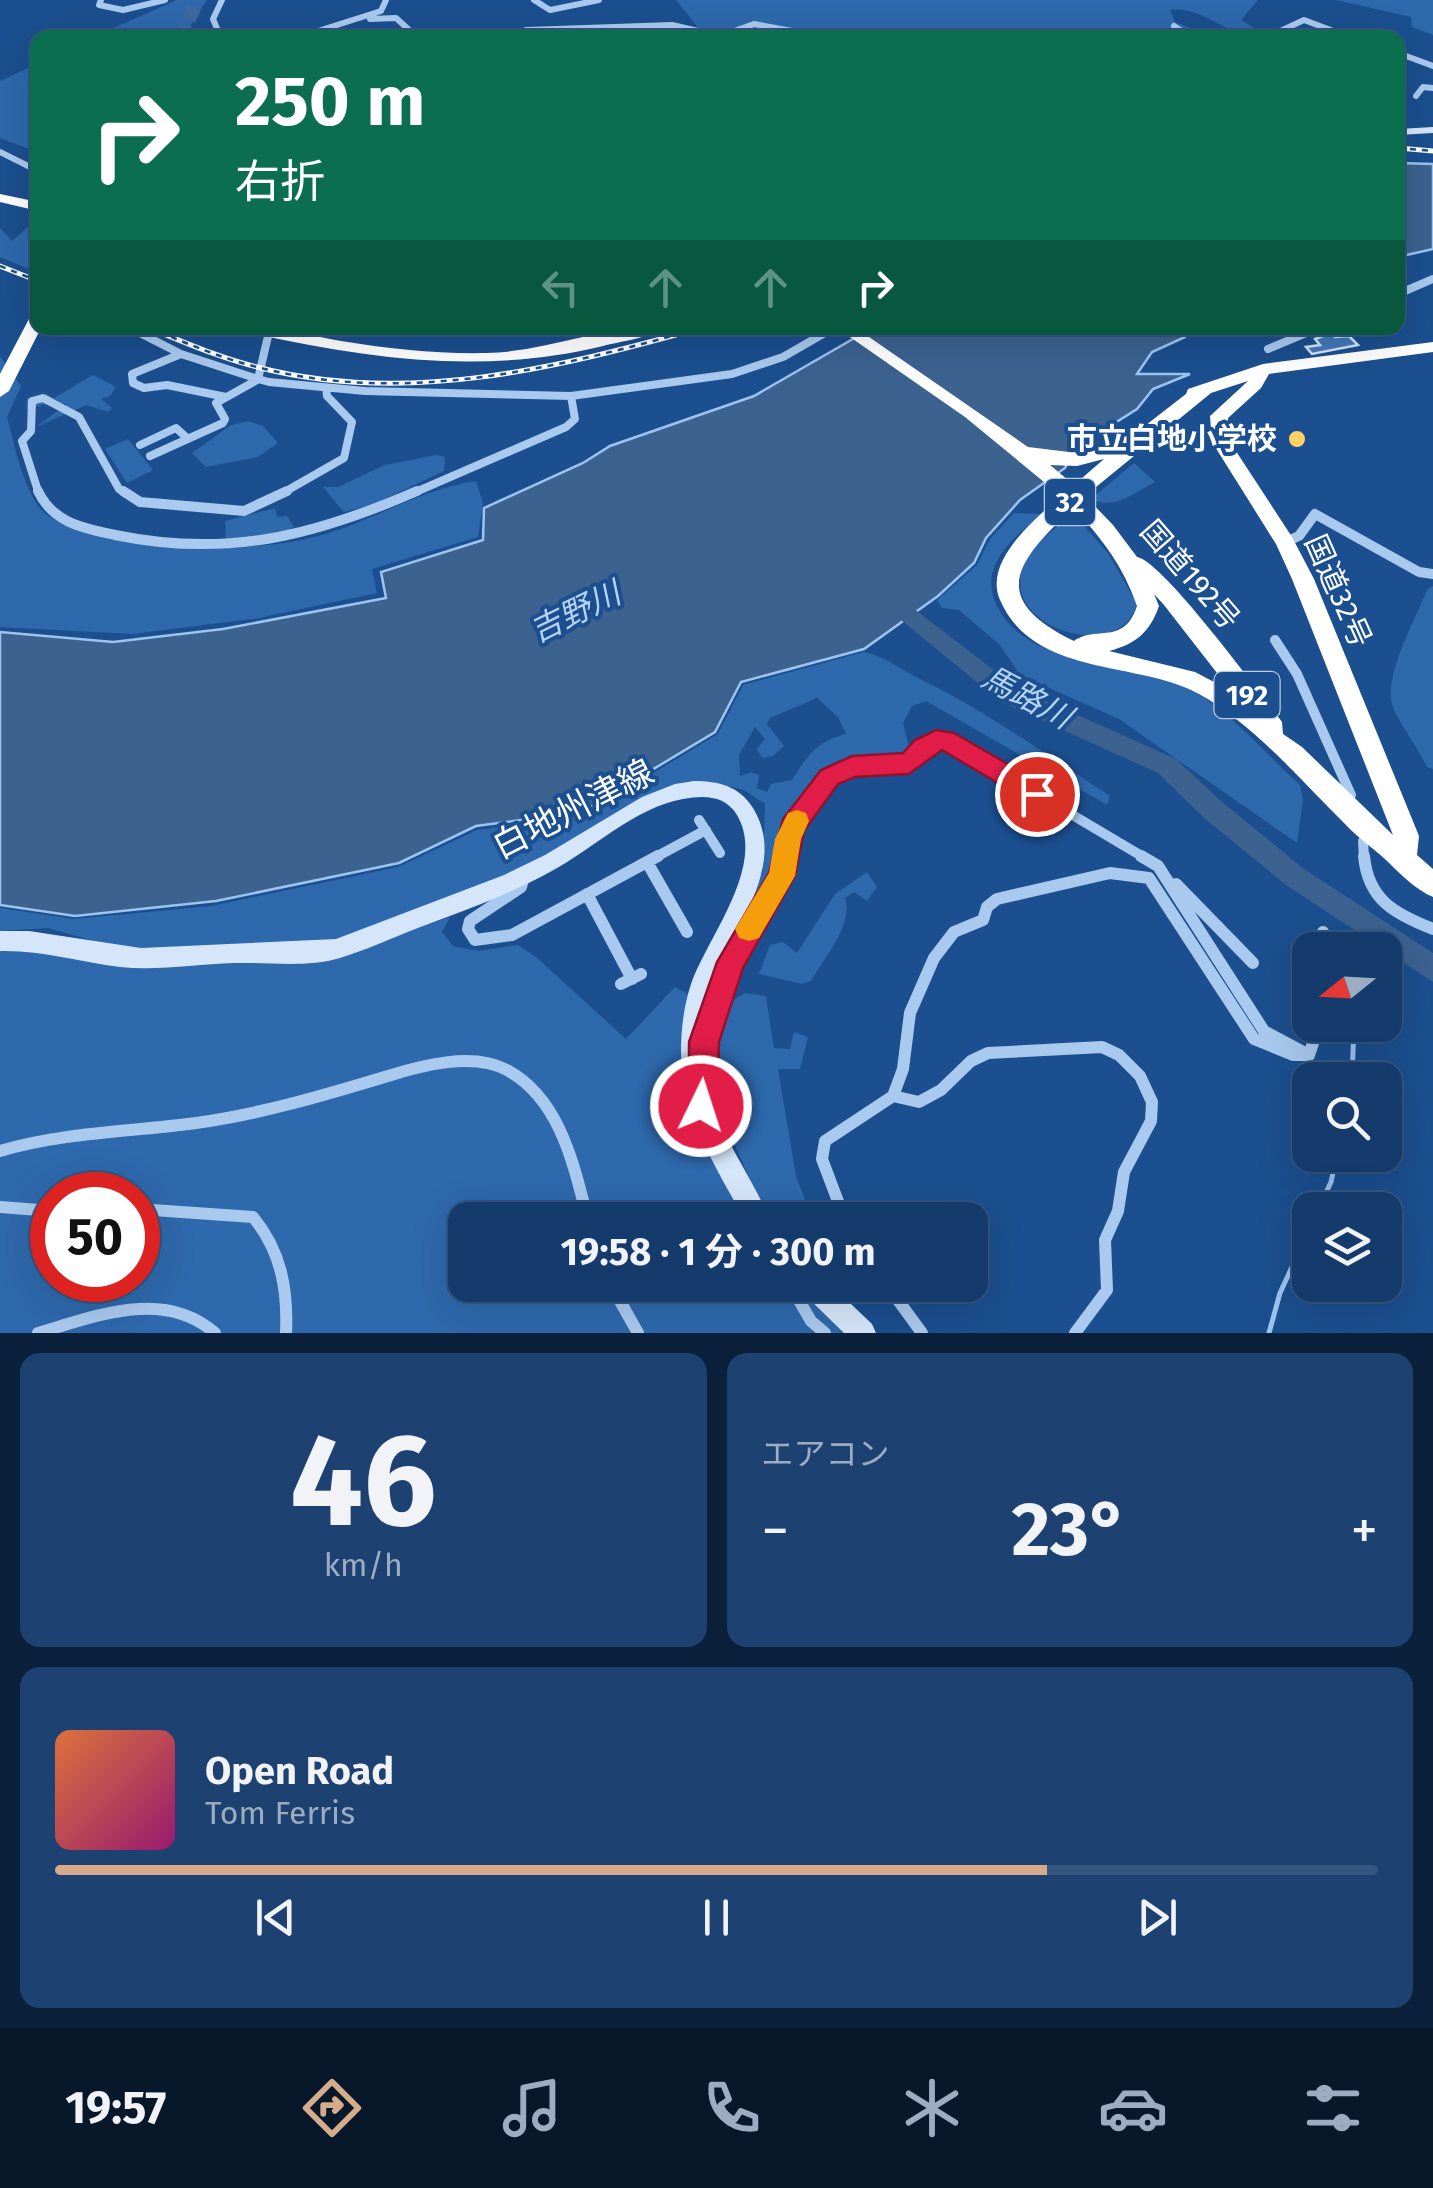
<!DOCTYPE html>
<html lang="ja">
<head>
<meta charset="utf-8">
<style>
	body { margin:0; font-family:"Fira Sans","Noto Sans JP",sans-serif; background:#1d4271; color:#f1f3f6; height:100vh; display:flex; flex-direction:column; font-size:38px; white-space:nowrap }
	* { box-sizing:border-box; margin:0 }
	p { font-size:32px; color:#9dadc1 }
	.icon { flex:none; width:55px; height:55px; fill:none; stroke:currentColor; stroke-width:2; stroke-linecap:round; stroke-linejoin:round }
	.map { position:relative; height:1333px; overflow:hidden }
	.details { display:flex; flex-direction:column; gap:20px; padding:20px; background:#0b203b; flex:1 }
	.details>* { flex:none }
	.top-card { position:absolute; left:30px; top:30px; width:1375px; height:305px; border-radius:20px; box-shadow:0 10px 40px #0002,0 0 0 2px #33557e; background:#0b6e4f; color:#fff; overflow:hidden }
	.needle { width:65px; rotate:252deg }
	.buttons { position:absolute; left:1292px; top:932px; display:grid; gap:20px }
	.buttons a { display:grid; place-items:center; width:110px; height:110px; border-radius:20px; background:#143b6b; box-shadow:0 10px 40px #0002,0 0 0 2px #33557e; font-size:50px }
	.speed { position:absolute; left:30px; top:1172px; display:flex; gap:20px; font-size:50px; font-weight:700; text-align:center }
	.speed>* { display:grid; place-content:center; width:130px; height:130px; border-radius:50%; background:#143b6b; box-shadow:0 10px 40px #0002,0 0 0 2px #33557e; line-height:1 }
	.speed .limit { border:15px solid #d22; background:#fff; color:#111 }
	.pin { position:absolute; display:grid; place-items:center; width:85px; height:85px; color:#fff; margin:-42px; border:5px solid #fff; border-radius:50%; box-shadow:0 2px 10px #0007 }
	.me { position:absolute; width:110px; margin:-55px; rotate:4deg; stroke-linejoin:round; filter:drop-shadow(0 0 8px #0008) }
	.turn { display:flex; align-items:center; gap:35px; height:210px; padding:0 40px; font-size:45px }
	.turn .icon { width:130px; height:130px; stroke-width:2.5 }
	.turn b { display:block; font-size:70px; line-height:85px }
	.lanes { display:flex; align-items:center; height:95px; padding:0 40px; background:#0003; justify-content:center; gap:50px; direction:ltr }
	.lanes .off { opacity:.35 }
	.big { font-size:75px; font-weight:700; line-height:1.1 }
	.details .tile { flex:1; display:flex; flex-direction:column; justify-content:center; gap:15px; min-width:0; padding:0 35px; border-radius:20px; background:#1d4271 }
	.details .dial { align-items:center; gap:0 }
	.dial b { font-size:130px; line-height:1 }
	.song { display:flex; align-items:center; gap:30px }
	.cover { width:120px; height:120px; border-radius:15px; background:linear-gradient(135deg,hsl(20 70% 55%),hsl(320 70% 35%)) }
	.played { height:10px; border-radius:5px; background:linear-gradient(90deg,#d6ab8b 75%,#33557e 75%) }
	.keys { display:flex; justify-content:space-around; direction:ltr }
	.heat { display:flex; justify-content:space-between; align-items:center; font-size:55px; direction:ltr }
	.details .tiles { flex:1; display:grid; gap:20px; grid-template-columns:1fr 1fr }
	.tile:last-child { grid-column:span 2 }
	.trip { position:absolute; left:448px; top:1202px; width:540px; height:100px; border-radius:20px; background:#143b6b; box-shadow:0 10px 40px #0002,0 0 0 2px #33557e; font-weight:700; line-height:100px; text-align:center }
	.menu { display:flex; height:160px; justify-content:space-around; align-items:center; background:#08182b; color:#9dadc1 }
	.menu .icon { width:70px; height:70px }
	.menu .selected { color:#d6ab8b }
	.menu b { font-size:45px; color:#f1f3f6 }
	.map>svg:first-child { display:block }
</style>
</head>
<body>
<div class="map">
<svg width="1433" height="1333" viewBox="0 0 1433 1333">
	<rect width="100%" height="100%" fill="#1b4f8f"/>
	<!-- green -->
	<path fill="#2e69ad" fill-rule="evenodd" d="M177,0H207L191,25L193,37H93Z
		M676,0H1258L1241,20L1264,34C1235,45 1206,5 1170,10L1175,22L1213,37H696L704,35Z
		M1336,0H1433V35L1412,27L1411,17Z
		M37,64V152L0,138V81Z
		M37,219V240L28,246L31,270L0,257V228L12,241Z
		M0,356L21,386L7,417C15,446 21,479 37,504C54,530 92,530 120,534C193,546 261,555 332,532C384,515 420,490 476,481L483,503L478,537L372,569L377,593L259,618L132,634L0,627Z
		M93,375L116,387L110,396L101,399L112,408L108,412L86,405L36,427L67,404L48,403L26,410L27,399L46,394L54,398Z
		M248,421L263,426L278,443L258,457L206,467L192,453L231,425Z
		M128,439L153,470L127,483L105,449Z
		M436,455L445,457L444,471L374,504L344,512L323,487H338L385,465Z
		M1134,463L1155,482C1132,494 1115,510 1091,499Z
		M275,508L277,517L287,516L294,527L286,532L226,539L225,521Z
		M1014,513L1041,514C1013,539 976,566 998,608C1035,674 1128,655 1184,685C1228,709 1263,751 1300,785L1303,800L1297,843L1119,719L1020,675L1000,645L959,610L942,608L937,600L977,565L990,539Z
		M1075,516L1108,553L1137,604C1120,670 977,621 1033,550C1045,536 1058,523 1075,516Z
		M1433,586V769L1427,767C1419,750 1395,716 1392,704C1384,675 1416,618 1427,590Z
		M864,652C888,657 904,672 926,682C991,714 1049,757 1110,796L1107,805L926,701L912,706L903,723L910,751L906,757L842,759L828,767L781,830L770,890L761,898L754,892L763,871L765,804L744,790L706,781L672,786L524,867L333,944L125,950L48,928L0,931V908L74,919L211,906L398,867L477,830L582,816L718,734L743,685ZM817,698L838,717L846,734C817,741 807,756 792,780L771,784L767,792L757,788L759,775L751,772L740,776L739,755L755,727L765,739L757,749L762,758L773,756L784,746L767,724L770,718Z
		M867,872L877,887L867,901L854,892L845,898C854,924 824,958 811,981L802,984L759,974L770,945L783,942L797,953L835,894Z
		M450,917L442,932L453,946L479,951L518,945L536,957L626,1039L675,987L688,994L702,1131L750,1220H465V1285H840L859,1333H0V950L336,957ZM52,1195H138V1280H52Z
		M745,993L766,996L774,1048L790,1049L794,1032L808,1037L800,1069H778L796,1176L813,1220H768L716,1103L710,1079L722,1025L733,1000Z"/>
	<!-- water -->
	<path fill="#3c6290" stroke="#9cc4f0" stroke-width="2.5" d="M1398,163L1433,164V249L1398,257Z
		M872,328H1188L1185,337L1152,352L1137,374H1190L1153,389L1137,409L1077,447L1065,468L1020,500L986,538L974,563L938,596L864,649L741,682L715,732L582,812L476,826L399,863L216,901L75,916L0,905V632L113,642L223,629L386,598L381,572L483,540L484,508L583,463L610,446L754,396Z"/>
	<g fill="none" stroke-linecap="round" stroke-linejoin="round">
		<!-- stream -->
		<path stroke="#9cc4f0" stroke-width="5" d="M1385,951L1391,942
			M1352,1080L1354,1025
			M1318,1210L1331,1182L1337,1155
			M1269,1333L1280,1293L1310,1228"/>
		<!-- river -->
		<path fill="#3c6290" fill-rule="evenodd" d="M887,588L1017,688L1176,759L1221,801L1304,869L1433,953V982L1286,885L1203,817L1158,773L1001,702L879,602L876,596L879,590Z"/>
	</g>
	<!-- building -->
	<path fill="#4478b7" stroke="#cfe3fa" stroke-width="2.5" d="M1331,333L1335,337L1349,336L1358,345L1312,354L1306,347L1320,345L1315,339Z"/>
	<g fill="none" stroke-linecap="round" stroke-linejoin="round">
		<!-- highway-tunnel -->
		<path stroke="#3d69a0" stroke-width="14" stroke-dasharray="14 6" stroke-linecap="butt" d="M180,38L198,0"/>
		<!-- street-far3 -->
		<path stroke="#a9c9ee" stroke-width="6" d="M101,0L99,5L123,10L165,0
			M534,0L550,10L599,0
			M370,19L396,18L418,38
			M1174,26L1192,38
			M221,38L213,19L222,0
			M296,38L381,11L386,0
			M496,38L527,30L672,25L720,36L754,24L831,38
			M860,38H880
			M1265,38L1304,20L1352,38
			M1398,53L1433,66
			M1416,96L1423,87L1433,88
			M0,152L38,171"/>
		<!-- street-far2 -->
		<path stroke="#a9c9ee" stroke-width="8" d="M1398,294L1433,279
			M130,328L181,354
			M269,332L258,379L269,382L365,391L571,396L732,374L783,357L830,330
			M1268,349L1318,328
			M226,397L167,385L144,388L133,383L132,374L181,354L258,379
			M140,445L176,428L187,438
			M150,456L223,423L225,419L216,403L257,380
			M39,494L22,441L31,431L32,401L43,398L79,417L119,489L127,494
			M281,494L344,458L352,422L327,396L326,388
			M411,494L566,427L575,419L571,396"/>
		<!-- street-far1 -->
		<path stroke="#a9c9ee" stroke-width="10" d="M38,491C53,523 83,528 115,535C227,558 314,536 417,491
			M123,491L140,502L244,511L287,491
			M1285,542L1299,536L1315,514L1419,572L1433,574
			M1275,640L1297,674L1351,795
			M699,820L720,853
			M1363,841L1364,858
			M654,858L706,830
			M785,858L792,827L839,770L909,763L936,740H946L1145,858"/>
		<!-- street -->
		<path stroke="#a9c9ee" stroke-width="12" d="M1141,856L1158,866L1264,1031L1309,1055
			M1364,856C1368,900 1395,914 1433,929
			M647,862L687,932
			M524,876L521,887L470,921L468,929L475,940L512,935L658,856
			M1176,884L1253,963
			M587,894L632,979
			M1323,932L1324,950
			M621,984L641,974
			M704,1061C704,1029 718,991 731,962C748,925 777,896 786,856
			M893,1096L919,1102L941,1090L971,1061L988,1053L1102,1047L1119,1055L1140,1076L1152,1102L1151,1121L1124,1172L1118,1211L1105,1240L1107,1290L1075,1333
			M0,1151C64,1132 130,1132 196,1123C261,1114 325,1095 388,1076C423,1065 473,1052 507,1070C561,1099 574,1167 588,1220
			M0,1207L52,1211
			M138,1209L253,1217C281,1251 288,1289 286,1333
			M845,1220L822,1159L825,1141L893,1096L903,1069L910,1013L934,958L954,932L983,920L987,907L997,899L1110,873L1149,878L1254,1039L1293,1055H1309L1319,1025
			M611,1285L638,1333
			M790,1285L811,1321L825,1333
			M887,1285L922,1333
			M38,1333C96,1316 164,1288 215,1333"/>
		<!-- secondary -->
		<path fill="#d6e6fa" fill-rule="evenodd" d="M1433,127V133L1398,135V129Z
			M694,781C719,781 739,786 753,808C789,867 731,929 713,985C705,1008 703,1035 704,1060C707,1122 748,1166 770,1220H745C716,1168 681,1113 681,1051C681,1029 684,1005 691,984C708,936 767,866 737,815C725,795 704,795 683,799C634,808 593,849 550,872C508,895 463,911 418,928C392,938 366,950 340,958C307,968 267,962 234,963C196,964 158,971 120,967C80,962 41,950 0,951V931H29L141,948L336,939L504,875L545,855L642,797L675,784Z
			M800,1285H831L872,1324L876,1333H844L804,1294Z"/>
		<!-- highway -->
		<path fill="#fff" fill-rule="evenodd" d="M0,194L38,202V211L0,202Z
			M38,312V328H41L9,391L0,397V374L30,317Z
			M243,328C276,326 308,335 341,341C389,349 438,354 487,353C546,352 608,324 661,328C647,339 621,341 603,346C484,375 369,359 251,333Z
			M837,328H856L1028,447L1077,453L1095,448L1119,434L1133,435L1186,394L1188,389L1263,364L1433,342V352L1269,374L1261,388L1228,418L1230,442L1292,537L1314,579L1419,836L1417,855L1433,869V897C1416,890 1399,873 1386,860C1373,848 1358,838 1346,825C1300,780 1256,726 1199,694C1137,660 1034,678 1000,600C983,561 1035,519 1061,496L965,417ZM1248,381L1210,416L1212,442L1276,544L1292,579L1393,835L1302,747L1283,734L1282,722C1260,694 1163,561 1137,557L1113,525L1085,496L1211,393ZM1104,459L1074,485L1050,465L1077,466ZM1073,508C1102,538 1123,566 1137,606C1124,646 1096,625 1074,641C986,598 1017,561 1073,508ZM1154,594L1164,605L1231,691L1195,672L1109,651C1136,644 1150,632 1159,606Z"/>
		<!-- rail casing -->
		<g stroke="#fff" stroke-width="5">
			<path id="rail" d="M1398,148L1433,151
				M0,266L38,281
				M149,328C184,342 220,358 257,367C406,406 557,368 701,328"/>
		</g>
		<!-- rail -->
		<use href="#rail" stroke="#1b4f8f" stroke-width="2.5" stroke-dasharray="6" stroke-linecap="butt"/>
	</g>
	<!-- route -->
	<path fill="#e11d48" stroke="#92132f" stroke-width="2.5" d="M936,730L954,733L1046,786L1049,794L1046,801L1037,804L1028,801L942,750L909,774L855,777L838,784L804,831L795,876L743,968L719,1042L718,1072L711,1084L716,1106L711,1117L701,1121L690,1117L680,1078L689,1065V1042L717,962L769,873L783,819L821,770L852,756L903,753L915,740Z"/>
	<!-- slow -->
	<path fill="#f59e0b" d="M797,810L806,813L809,821L801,839L795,876L759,938L749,941L739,938L735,929L769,873L775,839L788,813Z"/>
	<!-- markers -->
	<circle fill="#ffd166" stroke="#1b4f8f" stroke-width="4" cx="1297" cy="439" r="10"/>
	<g text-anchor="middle" stroke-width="8" stroke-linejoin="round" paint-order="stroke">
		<!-- shield labels -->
		<g fill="#1b4f8f" stroke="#bbcadd" stroke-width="2.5">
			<rect x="1045" y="479" width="50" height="46" rx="8"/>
			<rect x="1214.5" y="672" width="65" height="46" rx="8"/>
		</g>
		<g font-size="28" font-weight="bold" fill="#fff">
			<text x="1070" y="512">32</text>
			<text x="1247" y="705">192</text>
		</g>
		<!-- poi labels -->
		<g font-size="30" font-weight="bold" fill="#fff" stroke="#1b4f8f" text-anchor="end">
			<text x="1277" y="449">市立白地小学校</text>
		</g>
		<!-- street labels -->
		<g font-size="30" fill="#fff" stroke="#1b4f8f">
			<text transform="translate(1190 575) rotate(49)" y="10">国道192号</text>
			<text transform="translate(1338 591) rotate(66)" y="10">国道32号</text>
		</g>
		<!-- water labels -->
		<g font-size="32" font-style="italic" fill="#b5d3f5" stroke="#1b4f8f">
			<text transform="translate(575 612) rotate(-26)" y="11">吉野川</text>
			<text transform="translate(1027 697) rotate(28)" y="11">馬路川</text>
		</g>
		<!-- near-street labels -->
		<g font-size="35" fill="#fff" stroke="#1b4f8f">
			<text transform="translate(573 809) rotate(-27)" y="12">白地州津線</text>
		</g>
	</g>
</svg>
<div class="buttons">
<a><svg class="needle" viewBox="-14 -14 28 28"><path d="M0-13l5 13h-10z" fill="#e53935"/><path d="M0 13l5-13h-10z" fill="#9dadc1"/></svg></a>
<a><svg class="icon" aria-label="search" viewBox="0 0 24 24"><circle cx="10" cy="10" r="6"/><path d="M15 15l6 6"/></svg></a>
<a><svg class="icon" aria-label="layers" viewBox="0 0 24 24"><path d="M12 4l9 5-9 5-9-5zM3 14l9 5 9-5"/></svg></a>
</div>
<div class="speed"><div class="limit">50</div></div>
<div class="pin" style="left:1037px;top:794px;background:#d93025"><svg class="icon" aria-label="arrive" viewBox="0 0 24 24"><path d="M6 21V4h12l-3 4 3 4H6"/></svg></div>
<svg class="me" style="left:701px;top:1106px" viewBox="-20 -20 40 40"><circle r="17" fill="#e11d48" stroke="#fff" stroke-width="3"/><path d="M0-11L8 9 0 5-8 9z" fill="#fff"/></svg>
<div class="trip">19:58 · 1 分 · 300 m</div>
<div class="top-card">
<div class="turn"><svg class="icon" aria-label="right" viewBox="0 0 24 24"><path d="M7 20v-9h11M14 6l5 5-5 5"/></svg><div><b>250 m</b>右折</div></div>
<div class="lanes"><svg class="icon off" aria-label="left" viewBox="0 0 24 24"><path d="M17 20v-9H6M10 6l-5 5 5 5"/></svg><svg class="icon off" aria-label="ahead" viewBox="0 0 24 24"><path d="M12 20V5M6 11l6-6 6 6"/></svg><svg class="icon off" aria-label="ahead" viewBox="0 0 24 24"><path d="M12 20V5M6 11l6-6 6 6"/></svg><svg class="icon" aria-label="right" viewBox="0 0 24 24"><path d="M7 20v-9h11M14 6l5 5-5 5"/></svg></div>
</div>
</div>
<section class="details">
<div class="tiles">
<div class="tile dial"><b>46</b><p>km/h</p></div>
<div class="tile"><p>エアコン</p>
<div class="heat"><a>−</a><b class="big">23°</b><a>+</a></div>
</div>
<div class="tile">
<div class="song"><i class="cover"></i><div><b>Open Road</b><p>Tom Ferris</p></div></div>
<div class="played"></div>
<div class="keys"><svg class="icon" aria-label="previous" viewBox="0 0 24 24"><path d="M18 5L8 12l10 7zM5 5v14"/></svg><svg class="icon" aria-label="pause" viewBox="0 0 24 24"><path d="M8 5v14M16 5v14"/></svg><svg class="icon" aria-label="next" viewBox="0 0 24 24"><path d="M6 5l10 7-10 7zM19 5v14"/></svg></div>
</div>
</div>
</section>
<nav class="menu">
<b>19:57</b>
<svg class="icon selected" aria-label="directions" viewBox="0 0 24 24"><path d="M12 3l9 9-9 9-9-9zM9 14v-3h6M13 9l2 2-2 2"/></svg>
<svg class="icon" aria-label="music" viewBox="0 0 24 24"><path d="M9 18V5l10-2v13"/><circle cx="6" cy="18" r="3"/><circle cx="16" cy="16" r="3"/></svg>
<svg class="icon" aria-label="phone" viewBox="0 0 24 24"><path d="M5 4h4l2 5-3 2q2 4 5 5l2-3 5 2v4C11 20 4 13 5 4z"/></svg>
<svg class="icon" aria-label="climate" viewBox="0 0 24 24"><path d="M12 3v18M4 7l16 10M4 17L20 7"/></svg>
<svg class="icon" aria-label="car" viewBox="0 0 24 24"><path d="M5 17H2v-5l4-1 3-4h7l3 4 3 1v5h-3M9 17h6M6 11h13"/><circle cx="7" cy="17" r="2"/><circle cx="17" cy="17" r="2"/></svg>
<svg class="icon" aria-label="filters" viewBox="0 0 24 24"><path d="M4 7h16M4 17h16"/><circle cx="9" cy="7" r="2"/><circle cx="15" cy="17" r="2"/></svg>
</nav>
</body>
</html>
